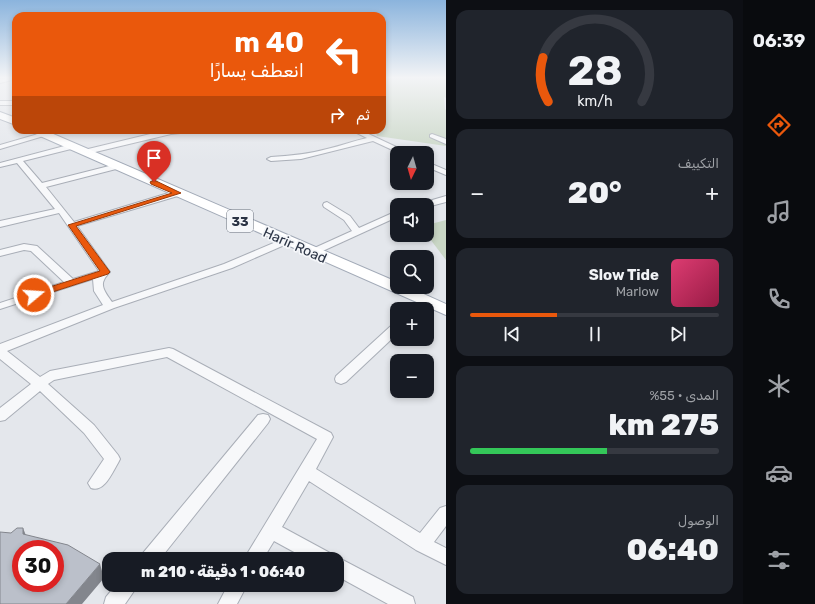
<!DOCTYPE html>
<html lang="ar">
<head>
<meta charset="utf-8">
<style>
	body { margin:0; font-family:Rubik,Cairo,sans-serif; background:#20242c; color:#f1f3f6; direction:rtl; height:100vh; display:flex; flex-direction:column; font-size:15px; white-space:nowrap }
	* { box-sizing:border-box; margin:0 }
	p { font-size:13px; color:#9ea1a6 }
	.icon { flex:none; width:22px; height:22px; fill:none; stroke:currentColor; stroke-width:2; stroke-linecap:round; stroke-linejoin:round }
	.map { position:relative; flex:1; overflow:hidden; direction:ltr }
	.side { display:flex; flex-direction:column; gap:10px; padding:10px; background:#0d0f14; width:297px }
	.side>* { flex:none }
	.top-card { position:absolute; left:12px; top:12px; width:374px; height:122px; border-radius:12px; box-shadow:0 2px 6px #0003; direction:rtl; background:#ea580c; color:#fff; overflow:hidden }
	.needle { width:26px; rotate:185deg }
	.buttons { position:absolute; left:390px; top:146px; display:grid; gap:8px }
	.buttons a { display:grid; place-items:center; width:44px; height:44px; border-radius:8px; background:#171b24; box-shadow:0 2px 6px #0003; font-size:20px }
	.speed { position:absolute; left:12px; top:540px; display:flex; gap:8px; font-size:20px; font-weight:700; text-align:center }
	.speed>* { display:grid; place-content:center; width:52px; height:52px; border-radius:50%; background:#171b24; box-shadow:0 2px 6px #0003; line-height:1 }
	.speed .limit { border:6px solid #d22; background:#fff; color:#111 }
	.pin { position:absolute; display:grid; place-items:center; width:34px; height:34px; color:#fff; margin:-41px -17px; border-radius:50% 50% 50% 0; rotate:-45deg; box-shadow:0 0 4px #0007 }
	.pin .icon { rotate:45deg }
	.me { position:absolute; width:44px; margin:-22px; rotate:72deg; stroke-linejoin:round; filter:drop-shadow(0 0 3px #0008) }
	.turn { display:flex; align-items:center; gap:14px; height:84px; padding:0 16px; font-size:18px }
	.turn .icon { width:52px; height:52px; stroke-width:2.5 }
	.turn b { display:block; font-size:28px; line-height:34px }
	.then { display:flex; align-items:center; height:38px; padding:0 16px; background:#0003; gap:8px; font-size:15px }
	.big { font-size:30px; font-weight:800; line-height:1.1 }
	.side .tile { flex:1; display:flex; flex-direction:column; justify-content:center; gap:6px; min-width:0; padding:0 14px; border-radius:12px; background:#20242c }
	.side .dial { align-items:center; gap:0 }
	.dial svg { height:104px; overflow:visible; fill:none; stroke:#363941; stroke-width:7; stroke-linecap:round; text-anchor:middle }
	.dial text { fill:#f1f3f6; stroke:none }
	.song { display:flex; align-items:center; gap:12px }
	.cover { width:48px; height:48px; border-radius:6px; background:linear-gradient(135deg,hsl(340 70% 55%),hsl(340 70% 35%)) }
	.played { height:4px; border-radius:2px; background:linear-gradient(90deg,#ea580c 35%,#363941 35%) }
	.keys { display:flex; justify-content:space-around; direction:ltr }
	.heat { display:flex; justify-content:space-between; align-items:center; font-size:22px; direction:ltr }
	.charge { height:6px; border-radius:3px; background:linear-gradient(90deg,#34c759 55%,#363941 0) }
	.trip { position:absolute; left:102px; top:552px; width:242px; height:40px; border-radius:12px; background:#171b24; box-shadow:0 2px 6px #0003; font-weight:800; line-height:40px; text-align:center; direction:rtl }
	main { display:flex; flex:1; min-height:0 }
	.tabs { display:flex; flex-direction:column; width:72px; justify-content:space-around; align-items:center; background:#090b0e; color:#9ea1a6 }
	.tabs .icon { width:28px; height:28px }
	.tabs .active { color:#ea580c }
	.tabs b { font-size:18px; color:#f1f3f6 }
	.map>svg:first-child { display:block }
</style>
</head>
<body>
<main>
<nav class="tabs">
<b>06:39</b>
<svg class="icon active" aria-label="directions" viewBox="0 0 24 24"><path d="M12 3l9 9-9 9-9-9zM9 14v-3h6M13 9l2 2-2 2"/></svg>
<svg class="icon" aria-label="music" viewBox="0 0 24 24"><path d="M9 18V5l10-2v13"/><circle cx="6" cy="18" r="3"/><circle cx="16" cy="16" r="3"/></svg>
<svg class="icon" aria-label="phone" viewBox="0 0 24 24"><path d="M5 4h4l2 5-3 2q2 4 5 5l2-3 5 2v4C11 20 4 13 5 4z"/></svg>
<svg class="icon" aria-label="climate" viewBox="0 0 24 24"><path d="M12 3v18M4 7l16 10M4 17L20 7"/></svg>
<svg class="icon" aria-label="car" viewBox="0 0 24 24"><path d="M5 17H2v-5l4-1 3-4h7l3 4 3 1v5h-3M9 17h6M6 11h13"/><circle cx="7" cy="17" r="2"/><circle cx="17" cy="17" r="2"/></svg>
<svg class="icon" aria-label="filters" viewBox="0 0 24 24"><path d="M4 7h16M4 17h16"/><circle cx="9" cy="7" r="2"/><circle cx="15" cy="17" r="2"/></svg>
</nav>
<section class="side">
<div class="tile dial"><svg viewBox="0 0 100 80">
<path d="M14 69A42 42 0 1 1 86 69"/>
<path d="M14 69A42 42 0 0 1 10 35" stroke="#ea580c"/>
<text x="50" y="56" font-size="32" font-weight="700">28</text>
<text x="50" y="72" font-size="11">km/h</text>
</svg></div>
<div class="tile"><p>التكييف</p>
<div class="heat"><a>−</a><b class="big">20°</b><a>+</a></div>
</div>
<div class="tile">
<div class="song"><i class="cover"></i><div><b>Slow Tide</b><p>Marlow</p></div></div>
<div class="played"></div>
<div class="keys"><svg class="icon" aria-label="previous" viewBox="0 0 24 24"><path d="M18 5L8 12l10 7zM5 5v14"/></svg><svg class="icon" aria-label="pause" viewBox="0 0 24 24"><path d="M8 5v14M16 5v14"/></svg><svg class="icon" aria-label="next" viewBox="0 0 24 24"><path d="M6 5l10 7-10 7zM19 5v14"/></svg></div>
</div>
<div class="tile"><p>المدى · 55%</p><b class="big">275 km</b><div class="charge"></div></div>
<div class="tile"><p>الوصول</p><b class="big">06:40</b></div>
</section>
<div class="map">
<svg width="446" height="604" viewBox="0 0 446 604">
	<rect width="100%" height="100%" fill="#e4e7ec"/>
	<!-- green -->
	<path fill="#c9d6c5" d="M382,78H446V98L444,97L445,109L446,110V146L377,136L375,130H382Z
		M446,220V260L427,235V225Z"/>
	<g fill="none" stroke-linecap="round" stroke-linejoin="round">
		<!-- street casing -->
		<g stroke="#a9aeb7" stroke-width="2">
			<path id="street" d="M7,78H16V79L0,83V79Z
				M0,101H16V105H0Z
				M167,130H192L189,132L171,134L87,154L83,152L84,150Z
				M351,130H360L409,153H399L373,141L301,159L271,161L267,159L271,157C290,156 309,154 327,149C341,146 353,141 367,138Z
				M45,132L47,133V135L0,149V145Z
				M432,134L446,139V144L430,137V135Z
				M72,144L76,146L75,148L23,161L42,183L117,164H120V168L46,187L74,222L175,191H181L182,193L181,195L77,226L110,272C108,274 105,277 104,280C100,287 108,296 112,302L224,264L283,239H289L291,241L289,243L232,268L114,308L7,351L40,377L50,371L169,348L173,349L331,433L333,437L316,469L420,533L440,508L446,506V526L434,542L446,548V565L416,550L309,481L282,527L330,553L333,559H307L274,541L263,559H244L317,439L167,357L54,380L48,384L94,425L118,455L120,459L118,463C112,473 104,493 91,488L88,483L104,459L84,433L40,391L5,420L0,421V408L31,384L0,359V344L103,305L94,291L93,279L0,309V303L64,282L31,251L24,250L0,256V250L24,244L37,246L73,279L99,271L59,213L0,227V221L55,209L17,163L0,167V163Z
				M427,162L446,170V175L427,167Z
				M446,196V202L427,207V205H421L422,203Z
				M327,202L350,216L359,228L397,211V217L316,254H310L308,252L310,250L352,231L344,220L324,207L323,205L324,203Z
				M426,298L431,301L424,309H411L422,299Z
				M397,323V334L346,382L341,384L336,382L335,379L336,376L393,324Z
				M263,414L268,415L270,419L268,423L160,559H140L143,553L258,415Z
				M337,557L413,597L415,604H388L337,576V559H333Z
				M116,585H137L134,591L125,604H104L106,597Z
				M228,585H247L237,604H218Z"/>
		</g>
		<!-- primary casing -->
		<g stroke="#a3abb8" stroke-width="2">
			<path id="primary" d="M0,112L16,118V125L0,119Z
				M30,130H44L397,282V287H408L446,304V315L31,132Z"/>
		</g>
		<!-- street -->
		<use href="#street" fill="#f7f8fa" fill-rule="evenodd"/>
		<!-- primary -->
		<use href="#primary" fill="#fff" fill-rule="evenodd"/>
	</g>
	<!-- shaded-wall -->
	<path fill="#83868d" d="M23,528L29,543L23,534Z
		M100,564L104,578L82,604H66Z"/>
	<!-- building -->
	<path fill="#bbc0ca" stroke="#83868d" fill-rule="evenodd" d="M17,528H23V534L68,545L100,564L66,604H0V532L11,533ZM21,549H55V583H21Z"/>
	<!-- sky -->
	<linearGradient id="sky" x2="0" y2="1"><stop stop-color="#8bb4dd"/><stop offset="0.48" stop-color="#f3f4f6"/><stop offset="1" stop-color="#f3f4f6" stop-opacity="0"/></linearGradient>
	<rect width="446" height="162" fill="url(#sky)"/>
	<!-- route -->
	<path fill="#ea580c" stroke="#983908" d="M154,180L181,193L76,226L110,272L108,274L37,297H31L30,295L31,293L100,271L68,225L172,193L151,184L150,182Z"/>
	<g text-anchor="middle" stroke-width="3.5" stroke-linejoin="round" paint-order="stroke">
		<!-- shield labels -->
		<rect fill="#f4f6f9" stroke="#676e7b" stroke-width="1" x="227" y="210" width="26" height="22" rx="3"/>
		<g font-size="13" font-weight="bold" fill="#2b3445">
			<text x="240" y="226">33</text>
		</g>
		<!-- street labels -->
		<g font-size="14" fill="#2b3445" stroke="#f4f6f9">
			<text transform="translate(295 245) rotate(24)" y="5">Harir Road</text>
		</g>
	</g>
</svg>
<div class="buttons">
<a><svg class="needle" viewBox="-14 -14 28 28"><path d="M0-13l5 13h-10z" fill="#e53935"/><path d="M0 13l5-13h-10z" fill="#9ea1a6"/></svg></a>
<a><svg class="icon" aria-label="sound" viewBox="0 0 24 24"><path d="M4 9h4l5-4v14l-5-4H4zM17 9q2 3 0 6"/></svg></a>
<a><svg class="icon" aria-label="search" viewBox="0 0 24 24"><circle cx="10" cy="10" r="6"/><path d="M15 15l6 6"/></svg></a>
<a>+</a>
<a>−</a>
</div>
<div class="speed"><div class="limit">30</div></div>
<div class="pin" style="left:154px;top:182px;background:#d93025"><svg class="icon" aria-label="arrive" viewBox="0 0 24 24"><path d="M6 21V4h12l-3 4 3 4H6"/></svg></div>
<svg class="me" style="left:34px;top:295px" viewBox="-20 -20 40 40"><circle r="17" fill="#ea580c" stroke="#fff" stroke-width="3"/><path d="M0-11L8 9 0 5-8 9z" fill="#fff"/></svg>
<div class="trip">06:40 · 1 دقيقة · 210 m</div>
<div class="top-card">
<div class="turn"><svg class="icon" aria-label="left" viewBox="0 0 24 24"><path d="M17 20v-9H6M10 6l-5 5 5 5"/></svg><div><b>40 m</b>انعطف يسارًا</div></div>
<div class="then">ثم<svg class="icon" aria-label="right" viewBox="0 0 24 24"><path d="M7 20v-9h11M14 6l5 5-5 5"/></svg></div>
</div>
</div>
</main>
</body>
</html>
